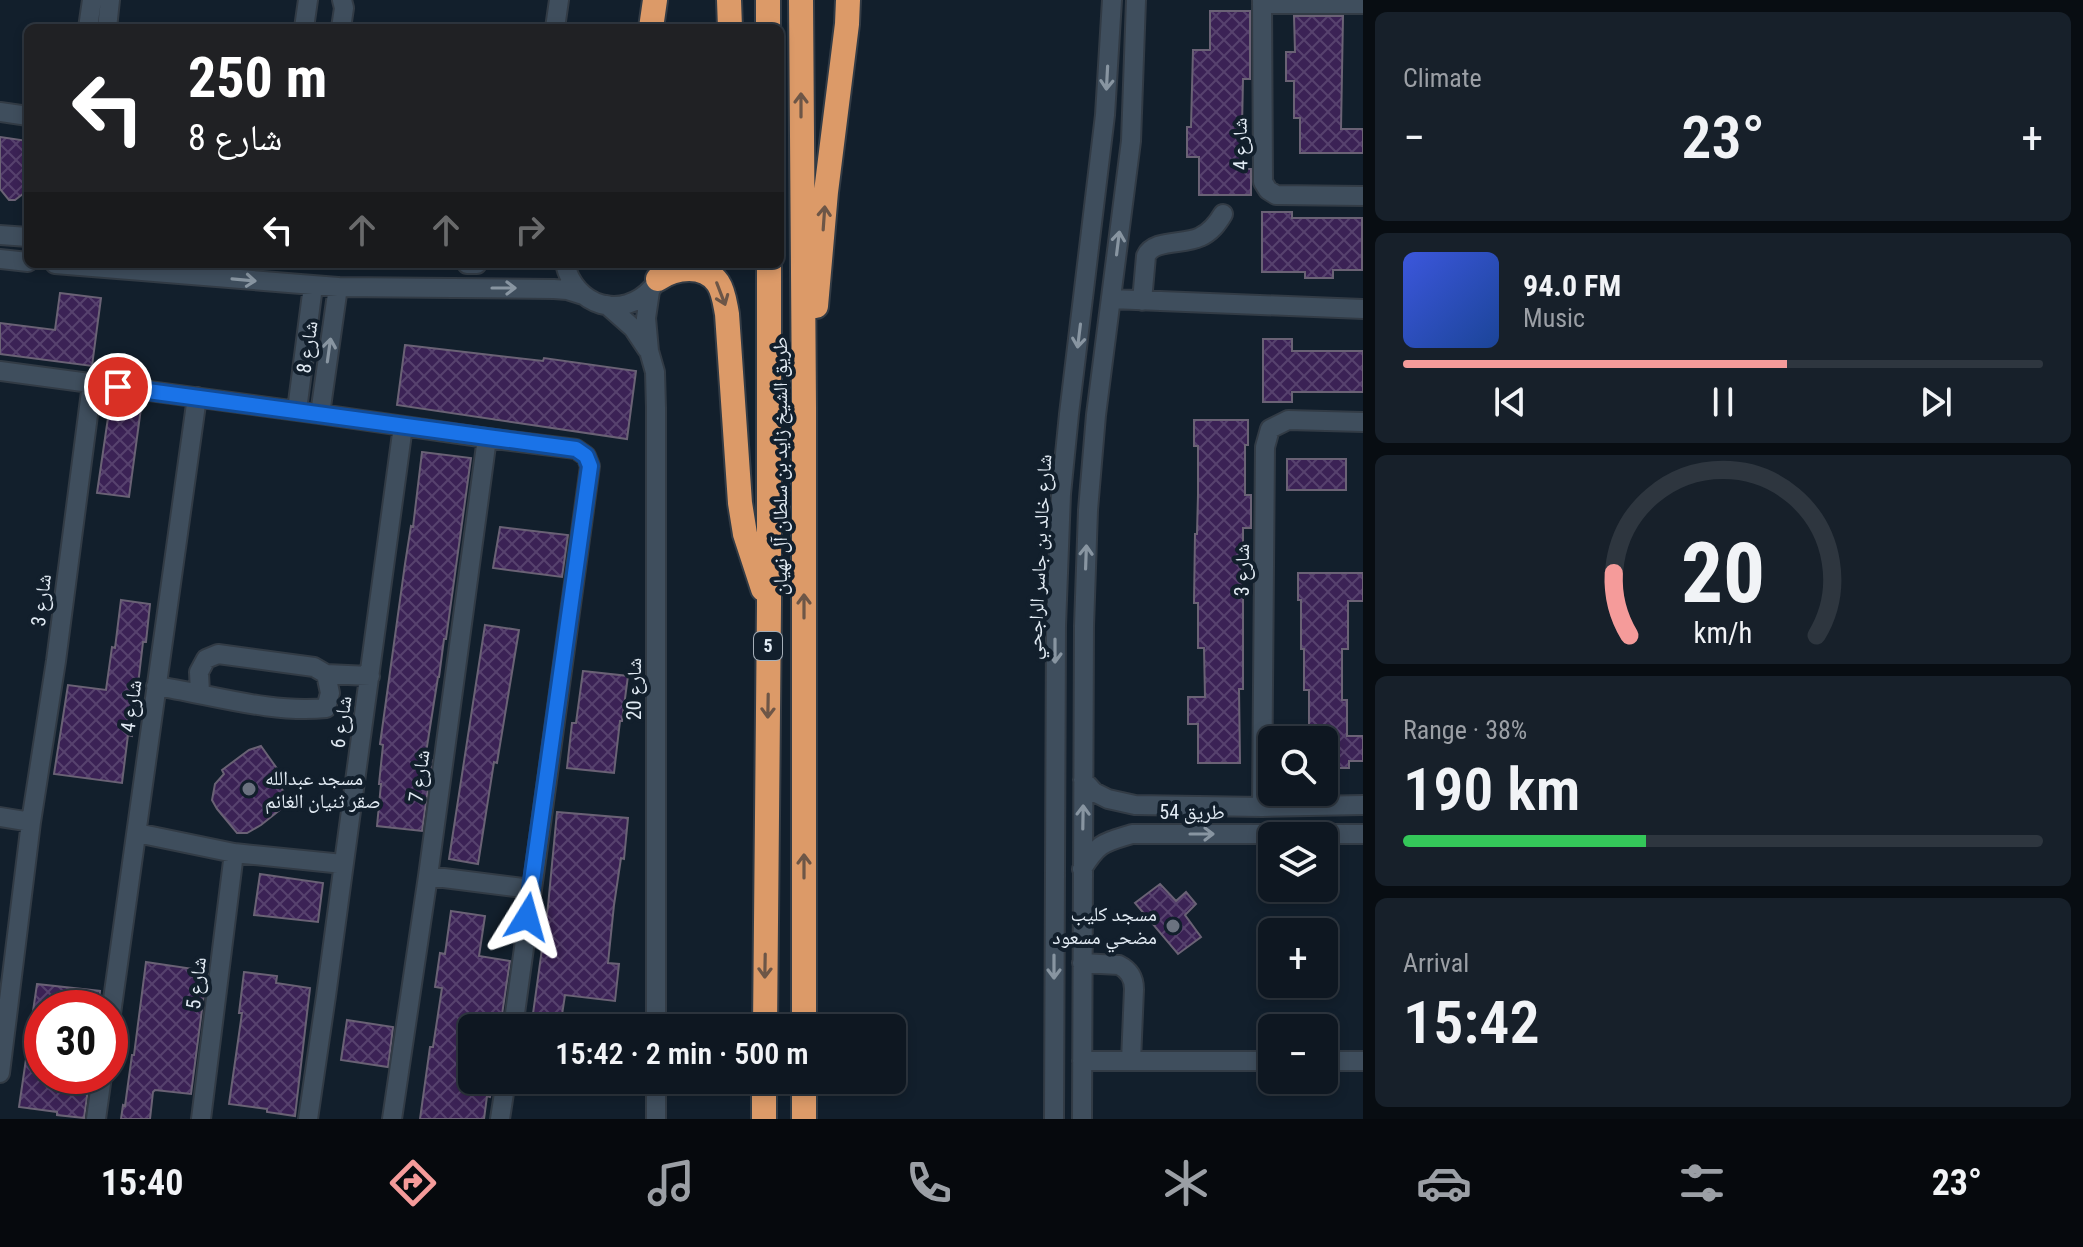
<!DOCTYPE html>
<html lang="en">
<head>
<meta charset="utf-8">
<style>
	body { margin:0; font-family:"Roboto Condensed","Noto Naskh Arabic",sans-serif; background:#17202a; color:#f1f3f6; height:100vh; display:flex; flex-direction:column; font-size:30px; white-space:nowrap }
	* { box-sizing:border-box; margin:0 }
	p { font-size:26px; color:#9b9fa5 }
	.icon { flex:none; width:44px; height:44px; fill:none; stroke:currentColor; stroke-width:2; stroke-linecap:round; stroke-linejoin:round }
	.map { position:relative; flex:1; overflow:hidden }
	.details { display:flex; flex-direction:column; gap:12px; padding:12px; background:#080d12; width:720px }
	.details>* { flex:none }
	.top-card { position:absolute; left:24px; top:24px; width:760px; height:244px; border-radius:12px; box-shadow:0 4px 12px #0003,0 0 0 2px #2e363f; background:#202124; color:#fff; overflow:hidden }
	.controls { position:absolute; left:1258px; top:726px; display:grid; gap:16px }
	.controls a { display:grid; place-items:center; width:80px; height:80px; border-radius:12px; background:#0e1721; box-shadow:0 4px 12px #0003,0 0 0 2px #2e363f; font-size:40px }
	.speed { position:absolute; left:24px; top:990px; display:flex; gap:16px; font-size:40px; font-weight:700; text-align:center }
	.speed>* { display:grid; place-content:center; width:104px; height:104px; border-radius:50%; background:#0e1721; box-shadow:0 4px 12px #0003,0 0 0 2px #2e363f; line-height:1 }
	.speed .limit { border:12px solid #d22; background:#fff; color:#111 }
	.pin { position:absolute; display:grid; place-items:center; width:68px; height:68px; color:#fff; margin:-34px; border:4px solid #fff; border-radius:50%; box-shadow:0 2px 8px #0007 }
	.me { position:absolute; width:88px; margin:-44px; rotate:8deg; stroke-linejoin:round; filter:drop-shadow(0 0 6px #0008) }
	.turn { display:flex; align-items:center; gap:28px; height:168px; padding:0 32px; font-size:36px }
	.turn .icon { width:104px; height:104px; stroke-width:2.5 }
	.turn b { display:block; font-size:56px; line-height:68px }
	.lanes { display:flex; align-items:center; height:76px; padding:0 32px; background:#0003; justify-content:center; gap:40px; direction:ltr }
	.lanes .off { opacity:.35 }
	.big { font-size:60px; font-weight:600; line-height:1.1 }
	.details .tile { flex:1; display:flex; flex-direction:column; justify-content:center; gap:12px; min-width:0; padding:0 28px; border-radius:12px; background:#17202a }
	.details .dial { align-items:center; gap:0 }
	.dial svg { height:208px; overflow:visible; fill:none; stroke:#2e363f; stroke-width:7; stroke-linecap:round; text-anchor:middle }
	.dial text { fill:#f1f3f6; stroke:none }
	.song { display:flex; align-items:center; gap:24px }
	.cover { width:96px; height:96px; border-radius:12px; background:linear-gradient(135deg,hsl(230 70% 55%),hsl(220 70% 35%)) }
	.played { height:8px; border-radius:4px; background:linear-gradient(90deg,#f59b9a 60%,#2e363f 60%) }
	.keys { display:flex; justify-content:space-around; direction:ltr }
	.heat { display:flex; justify-content:space-between; align-items:center; font-size:44px; direction:ltr }
	.charge { height:12px; border-radius:6px; background:linear-gradient(90deg,#34c759 38%,#2e363f 0) }
	.trip { position:absolute; left:458px; top:1014px; width:448px; height:80px; border-radius:12px; background:#0e1721; box-shadow:0 4px 12px #0003,0 0 0 2px #2e363f; font-weight:600; line-height:80px; text-align:center }
	.dock { display:flex; height:128px; justify-content:space-around; align-items:center; background:#06090d; color:#9b9fa5 }
	.dock .icon { width:56px; height:56px }
	.dock .current { color:#f59b9a }
	.dock b { font-size:36px; color:#f1f3f6 }
	main { display:flex; flex:1; min-height:0 }
	.map>svg:first-child { display:block }
</style>
</head>
<body>
<main>
<div class="map">
<svg width="1363" height="1119" viewBox="0 0 1363 1119">
	<defs>
		<pattern id="building-cross-hatch" width="8" height="8" patternUnits="userSpaceOnUse" patternTransform="scale(2)"><rect width="8" height="8" fill="#3b2255"/><path d="M0 0l8 8M0 8l8-8" fill="none" stroke="#57426e"/></pattern>
	</defs>
	<rect width="100%" height="100%" fill="#121f2c"/>
	<!-- building -->
	<path fill="url(#building-cross-hatch)" stroke="#6a6275" stroke-width="2" d="M1210,11H1250V79H1243L1242,127L1243,169H1251V195H1199V157H1187V127H1191L1193,50H1210Z
		M1294,16H1343L1341,129H1363V153H1300V118H1294V81H1286V52H1295Z
		M0,137L28,141V190L15,200H9L0,189Z
		M1262,212H1292V218H1362V270H1333V278H1305V272H1262Z
		M60,293L101,298L92,366L0,354V323L55,330Z
		M1263,339H1292V351H1363V392H1292V402H1263Z
		M405,345L543,361L544,358L636,371L627,439L397,405Z
		M110,404L141,408L129,497L97,493Z
		M1194,420H1248V445H1245V495H1251V528H1243V689H1239L1240,763H1198V724H1188V697H1205L1204,648H1198V603H1194L1195,534H1197L1198,495V446H1194Z
		M422,452L471,458L446,639H444L439,677H438L425,759L432,760L422,831L377,826L381,784H379L383,745L380,744L405,564L411,526L413,527Z
		M1287,459H1346V490H1287Z
		M500,527L568,535L562,577L493,568Z
		M1298,573H1363V601H1348V649H1342V700H1347V736H1363V761H1349V768H1324V740H1309V690H1304V649H1301V600H1298Z
		M121,600L150,604L146,642H143L132,736L128,735L122,783L54,774L68,685L106,690L112,647L115,648Z
		M485,625L519,630L497,763L494,762L478,864L449,859Z
		M583,671L628,676L622,721H620L614,773L567,768L572,723H576Z
		M261,746L278,770L272,776L291,801L261,825L247,833H237L217,809L212,800L215,784L224,774L222,770L249,750Z
		M557,812L628,818L624,859L621,858L614,905L608,963L619,964L615,1001L565,995L560,1028H531L548,906Z
		M260,874L323,883L318,922L254,915Z
		M1160,884L1176,901L1186,892L1196,904L1185,915L1201,937L1178,954L1135,903Z
		M451,911L485,916L479,956L510,961L500,1028H472V1080H493L490,1097L487,1096L484,1119H420L430,1047H433L442,988L435,987L440,953L445,954Z
		M146,962L207,971L191,1094L155,1090L153,1092L150,1119H121L123,1105L125,1106L132,1055H134Z
		M244,972L277,976L276,983L310,988L295,1116L267,1112V1109L229,1104L242,1013H239Z
		M37,984L100,991L98,1008H42V1078L89,1082L84,1118L57,1115V1112L19,1107Z
		M347,1020L393,1027L388,1067L341,1060Z
		M518,1080H604L603,1094L554,1089L553,1092L517,1088Z"/>
	<g fill="none" stroke-linecap="round" stroke-linejoin="round">
		<!-- minor casing -->
		<g stroke="#323b45" stroke-width="22">
			<path id="minor" d="M1262,0L1263,182L1268,190L1276,195L1363,196
				M1262,4H1363
				M88,28L92,0
				M107,28L110,0
				M304,28L308,0
				M341,28L344,8L342,0
				M555,28L559,0
				M0,112L28,116
				M0,235L28,237
				M0,259L28,262
				M55,264L338,287L554,289L567,290L583,295
				M467,264H477
				M565,264C575,306 622,321 652,288
				M650,291L646,318L649,351L655,372L656,408V1028
				M1111,299L1363,309
				M1142,301L1146,256C1153,239 1184,245 1200,237C1211,232 1217,224 1223,214
				M607,305L633,328L647,349
				M0,371L320,414L487,438L576,449L586,456L590,466L513,1028
				M297,410L313,286
				M320,414L338,287
				M156,686C209,694 272,714 326,708L330,693L326,674
				M200,693L199,672L206,659L218,654L314,667L326,674L370,676
				M1083,780L1094,792L1108,799L1135,805L1262,807L1363,805
				M1262,807L1265,447L1270,429L1288,420L1363,422
				M0,817L31,822
				M137,833L234,853L343,864
				M1082,869C1099,842 1103,843 1132,834H1363
				M428,876L531,889
				M1082,963L1119,965C1129,970 1134,978 1134,989L1131,1061
				M110,1021L197,397
				M1082,1061H1272
				M1324,1061H1363
				M0,1073L31,822L56,661L92,384
				M656,1080V1119
				M96,1119L102,1076
				M201,1119L234,853
				M308,1119L326,996L403,426
				M392,1119L428,876L487,438
				M500,1119L506,1080
				M1054,1119L1056,626L1061,494L1069,414L1105,115L1112,0
				M1082,1119L1084,626L1088,510L1096,415L1131,141L1136,0"/>
		</g>
		<!-- highway casing -->
		<g stroke="#323b45" stroke-width="28">
			<path id="highway" d="M729,0L730,28
				M768,0V28
				M801,0L804,407V1028
				M651,28L655,0
				M658,279C675,267 704,263 718,283C724,292 725,304 727,314L740,503L745,534L763,589
				M816,306L826,192L847,24L848,0
				M765,1028L769,605V264
				M804,1080V1119
				M764,1119V1080"/>
		</g>
		<!-- minor -->
		<use href="#minor" stroke="#3f4e5d" stroke-width="18"/>
		<!-- highway -->
		<use href="#highway" stroke="#dc9a68" stroke-width="24"/>
	</g>
	<!-- one-way arrows -->
	<defs><path id="oneway-shaft" d="M-6 0H5M1.5-3L5.5 0L1.5 3" fill="none" stroke-width="1.6" stroke-linecap="round" stroke-linejoin="round" transform="scale(2)"/></defs>
	<g stroke="#8895a1">
		<use href="#oneway-shaft" transform="translate(1107 78) rotate(93)"/>
		<use href="#oneway-shaft" transform="translate(1118 243) rotate(-83)"/>
		<use href="#oneway-shaft" transform="translate(244 280) rotate(5)"/>
		<use href="#oneway-shaft" transform="translate(504 288)"/>
		<use href="#oneway-shaft" transform="translate(1079 336) rotate(97)"/>
		<use href="#oneway-shaft" transform="translate(329 350) rotate(-82)"/>
		<use href="#oneway-shaft" transform="translate(1086 557) rotate(-88)"/>
		<use href="#oneway-shaft" transform="translate(1055 651) rotate(90)"/>
		<use href="#oneway-shaft" transform="translate(1083 817) rotate(-89)"/>
		<use href="#oneway-shaft" transform="translate(1202 834)"/>
		<use href="#oneway-shaft" transform="translate(1054 967) rotate(90)"/>
	</g>
	<g stroke="#6d5647">
		<use href="#oneway-shaft" transform="translate(801 105) rotate(-90)"/>
		<use href="#oneway-shaft" transform="translate(824 218) rotate(-86)"/>
		<use href="#oneway-shaft" transform="translate(721 294) rotate(69)"/>
		<use href="#oneway-shaft" transform="translate(804 606) rotate(-90)"/>
		<use href="#oneway-shaft" transform="translate(768 706) rotate(91)"/>
		<use href="#oneway-shaft" transform="translate(804 866) rotate(-90)"/>
		<use href="#oneway-shaft" transform="translate(765 966) rotate(91)"/>
	</g>
	<g fill="none" stroke-linecap="round" stroke-linejoin="round">
		<!-- route casing -->
		<g stroke="#114b97" stroke-width="20">
			<path id="route" d="M118,387L576,449L586,456L590,466L527,917"/>
		</g>
		<!-- route -->
		<use href="#route" stroke="#1a73e8" stroke-width="14"/>
	</g>
	<!-- markers -->
	<g fill="#6b7280" stroke="#121f2c" stroke-width="3">
		<circle cx="249" cy="789" r="8"/>
		<circle cx="1173" cy="926" r="8"/>
	</g>
	<g text-anchor="middle" stroke-width="8" stroke-linejoin="round" paint-order="stroke">
		<!-- shield labels -->
		<rect fill="#121f2c" stroke="#a4aeb8" stroke-width="2" x="754" y="632" width="28" height="28" rx="6"/>
		<g font-size="18" font-weight="bold" fill="#e2ebf4">
			<text x="768" y="652">5</text>
		</g>
		<!-- street labels -->
		<g font-size="20" fill="#e2ebf4" stroke="#121f2c">
			<text transform="translate(1240 144) rotate(-91)" y="7">شارع 4</text>
			<text transform="translate(307 347) rotate(-82)" y="7">شارع 8</text>
			<text transform="translate(780 466) rotate(-90)" y="7">طريق الشيخ زايد بن سلطان آل نهيان</text>
			<text transform="translate(1039 557) rotate(-87)" y="7">شارع خالد بن جاسر الراجحي</text>
			<text transform="translate(1242 570) rotate(-90)" y="7">شارع 3</text>
			<text transform="translate(41 600) rotate(-83)" y="7">شارع 3</text>
			<text transform="translate(634 689) rotate(-90)" y="7">شارع 20</text>
			<text transform="translate(131 706) rotate(-82)" y="7">شارع 4</text>
			<text transform="translate(341 722) rotate(-82)" y="7">شارع 6</text>
			<text transform="translate(419 776) rotate(-82)" y="7">شارع 7</text>
			<text x="1192" y="819">طريق 54</text>
			<text transform="translate(196 983) rotate(-83)" y="7">شارع 5</text>
		</g>
		<!-- poi labels -->
		<g font-size="20" fill="#e2ebf4" stroke="#121f2c" text-anchor="start">
			<text x="265" y="785">مسجد عبدالله<tspan x="265" dy="23">صقر ثنيان الغانم</tspan></text>
			<text x="1157" y="921" text-anchor="end">مسجد كليب<tspan x="1157" dy="23">مضحي مسعود</tspan></text>
		</g>
	</g>
</svg>
<div class="controls">
<a><svg class="icon" aria-label="search" viewBox="0 0 24 24"><circle cx="10" cy="10" r="6"/><path d="M15 15l6 6"/></svg></a>
<a><svg class="icon" aria-label="layers" viewBox="0 0 24 24"><path d="M12 4l9 5-9 5-9-5zM3 14l9 5 9-5"/></svg></a>
<a>+</a>
<a>−</a>
</div>
<div class="speed"><div class="limit">30</div></div>
<div class="pin" style="left:118px;top:387px;background:#d93025"><svg class="icon" aria-label="arrive" viewBox="0 0 24 24"><path d="M6 21V4h12l-3 4 3 4H6"/></svg></div>
<svg class="me" style="left:527px;top:917px" viewBox="-20 -20 40 40"><path d="M0-17L14 15 0 8-14 15z" fill="#1a73e8" stroke="#fff" stroke-width="4"/></svg>
<div class="trip">15:42 · 2 min · 500 m</div>
<div class="top-card">
<div class="turn"><svg class="icon" aria-label="left" viewBox="0 0 24 24"><path d="M17 20v-9H6M10 6l-5 5 5 5"/></svg><div><b>250 m</b>شارع 8</div></div>
<div class="lanes"><svg class="icon" aria-label="left" viewBox="0 0 24 24"><path d="M17 20v-9H6M10 6l-5 5 5 5"/></svg><svg class="icon off" aria-label="ahead" viewBox="0 0 24 24"><path d="M12 20V5M6 11l6-6 6 6"/></svg><svg class="icon off" aria-label="ahead" viewBox="0 0 24 24"><path d="M12 20V5M6 11l6-6 6 6"/></svg><svg class="icon off" aria-label="right" viewBox="0 0 24 24"><path d="M7 20v-9h11M14 6l5 5-5 5"/></svg></div>
</div>
</div>
<section class="details">
<div class="tile"><p>Climate</p>
<div class="heat"><a>−</a><b class="big">23°</b><a>+</a></div>
</div>
<div class="tile">
<div class="song"><i class="cover"></i><div><b>94.0 FM</b><p>Music</p></div></div>
<div class="played"></div>
<div class="keys"><svg class="icon" aria-label="previous" viewBox="0 0 24 24"><path d="M18 5L8 12l10 7zM5 5v14"/></svg><svg class="icon" aria-label="pause" viewBox="0 0 24 24"><path d="M8 5v14M16 5v14"/></svg><svg class="icon" aria-label="next" viewBox="0 0 24 24"><path d="M6 5l10 7-10 7zM19 5v14"/></svg></div>
</div>
<div class="tile dial"><svg viewBox="0 0 100 80">
<path d="M14 69A42 42 0 1 1 86 69"/>
<path d="M14 69A42 42 0 0 1 8 45" stroke="#f59b9a"/>
<text x="50" y="56" font-size="32" font-weight="700">20</text>
<text x="50" y="72" font-size="11">km/h</text>
</svg></div>
<div class="tile"><p>Range · 38%</p><b class="big">190 km</b><div class="charge"></div></div>
<div class="tile"><p>Arrival</p><b class="big">15:42</b></div>
</section>
</main>
<nav class="dock">
<b>15:40</b>
<svg class="icon current" aria-label="directions" viewBox="0 0 24 24"><path d="M12 3l9 9-9 9-9-9zM9 14v-3h6M13 9l2 2-2 2"/></svg>
<svg class="icon" aria-label="music" viewBox="0 0 24 24"><path d="M9 18V5l10-2v13"/><circle cx="6" cy="18" r="3"/><circle cx="16" cy="16" r="3"/></svg>
<svg class="icon" aria-label="phone" viewBox="0 0 24 24"><path d="M5 4h4l2 5-3 2q2 4 5 5l2-3 5 2v4C11 20 4 13 5 4z"/></svg>
<svg class="icon" aria-label="climate" viewBox="0 0 24 24"><path d="M12 3v18M4 7l16 10M4 17L20 7"/></svg>
<svg class="icon" aria-label="car" viewBox="0 0 24 24"><path d="M5 17H2v-5l4-1 3-4h7l3 4 3 1v5h-3M9 17h6M6 11h13"/><circle cx="7" cy="17" r="2"/><circle cx="17" cy="17" r="2"/></svg>
<svg class="icon" aria-label="filters" viewBox="0 0 24 24"><path d="M4 7h16M4 17h16"/><circle cx="9" cy="7" r="2"/><circle cx="15" cy="17" r="2"/></svg>
<b>23°</b>
</nav>
</body>
</html>
